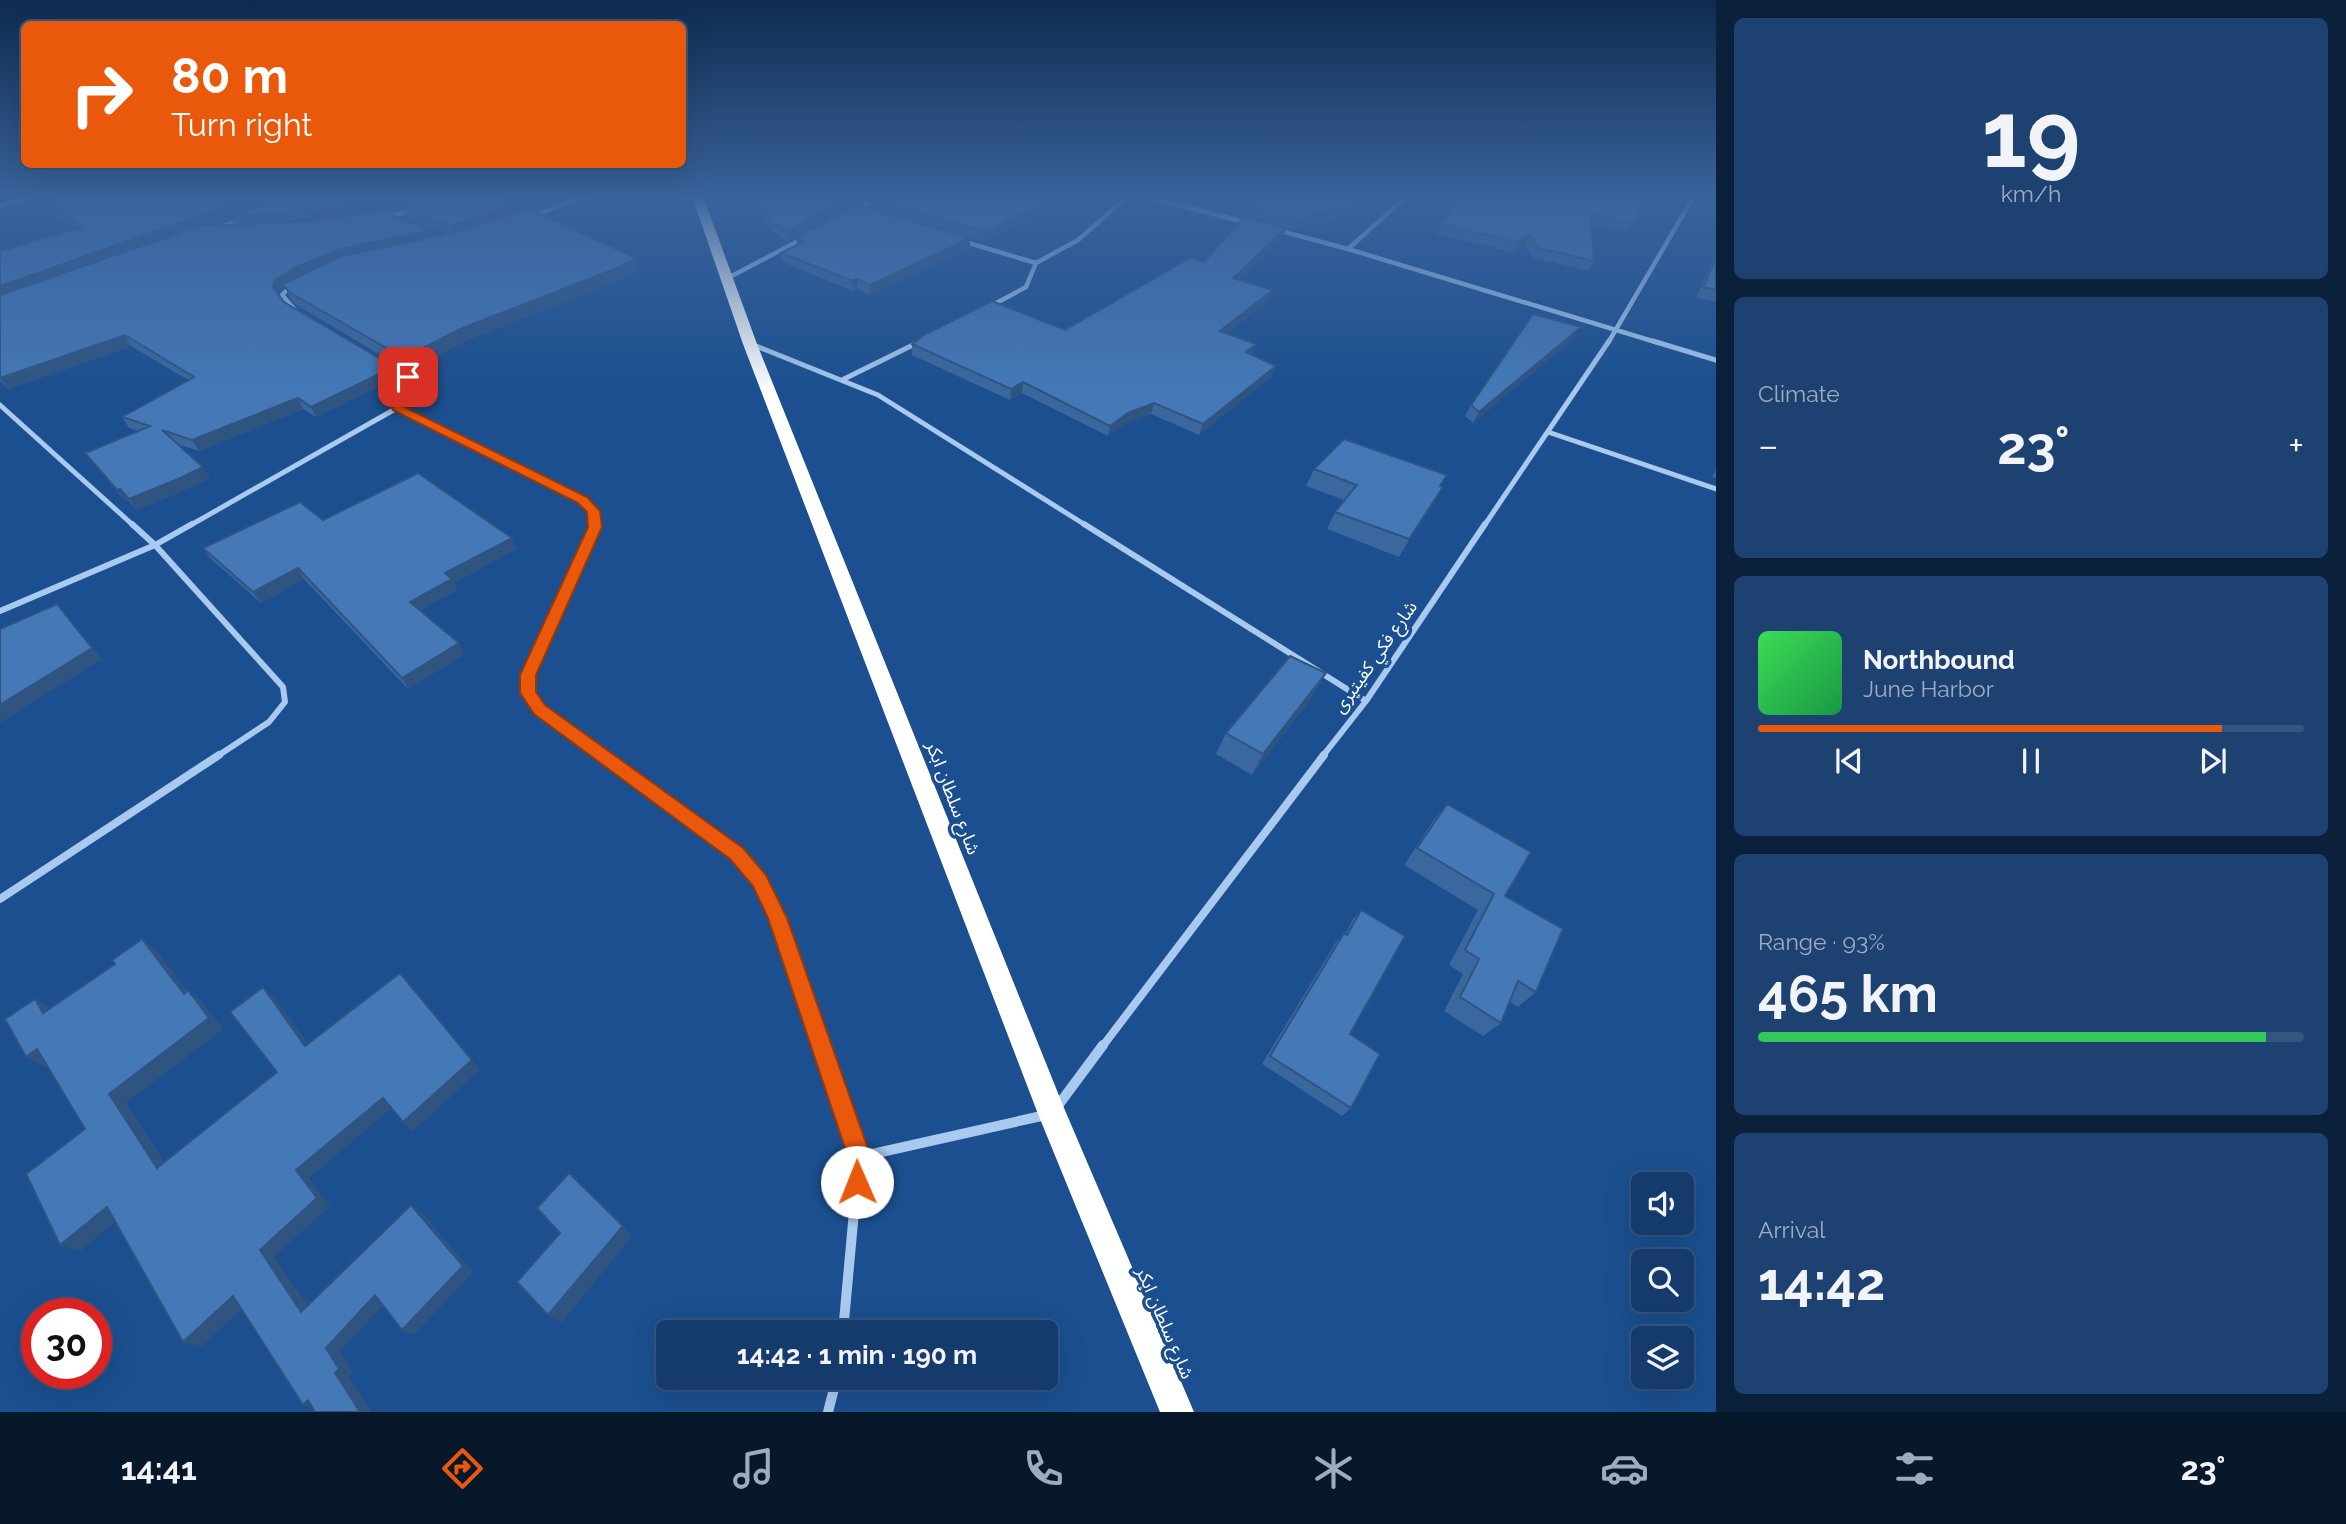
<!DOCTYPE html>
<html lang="en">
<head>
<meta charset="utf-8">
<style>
	body { margin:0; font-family:Raleway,"Noto Sans Arabic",sans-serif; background:#1d4271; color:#f1f3f6; height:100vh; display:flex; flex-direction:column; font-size:26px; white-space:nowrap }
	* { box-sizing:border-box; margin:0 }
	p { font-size:23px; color:#9dadc1 }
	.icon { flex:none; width:38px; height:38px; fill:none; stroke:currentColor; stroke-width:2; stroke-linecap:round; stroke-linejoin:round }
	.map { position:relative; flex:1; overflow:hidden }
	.details { display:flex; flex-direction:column; gap:18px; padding:18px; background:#0b203b; width:630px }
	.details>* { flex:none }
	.hud { position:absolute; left:21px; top:21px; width:665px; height:147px; border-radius:10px; box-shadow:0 7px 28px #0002,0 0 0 2px #33557e; background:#ea580c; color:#fff; overflow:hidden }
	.controls { position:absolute; left:1631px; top:1172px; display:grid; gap:14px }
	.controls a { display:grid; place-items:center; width:63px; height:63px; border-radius:10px; background:#143b6b; box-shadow:0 7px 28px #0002,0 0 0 2px #33557e; font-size:35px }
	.speed { position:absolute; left:21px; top:1298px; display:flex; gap:14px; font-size:35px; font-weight:700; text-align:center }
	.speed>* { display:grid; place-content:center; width:91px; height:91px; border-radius:50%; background:#143b6b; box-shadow:0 7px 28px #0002,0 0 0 2px #33557e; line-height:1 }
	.speed .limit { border:10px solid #d22; background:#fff; color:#111 }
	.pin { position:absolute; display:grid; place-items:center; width:60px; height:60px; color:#fff; margin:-30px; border-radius:14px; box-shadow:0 4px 10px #0006 }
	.me { position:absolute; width:77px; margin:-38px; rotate:359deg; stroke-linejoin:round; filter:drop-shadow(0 0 5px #0008) }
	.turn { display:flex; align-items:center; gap:24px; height:147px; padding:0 35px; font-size:32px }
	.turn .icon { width:91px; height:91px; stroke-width:2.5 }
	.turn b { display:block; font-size:49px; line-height:60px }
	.big { font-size:52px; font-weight:700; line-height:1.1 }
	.details .card { flex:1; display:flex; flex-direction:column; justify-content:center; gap:10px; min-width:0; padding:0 24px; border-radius:10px; background:#1d4271 }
	.details .dial { align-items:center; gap:0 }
	.dial b { font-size:91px; line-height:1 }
	.song { display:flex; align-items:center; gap:21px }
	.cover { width:84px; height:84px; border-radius:10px; background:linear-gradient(135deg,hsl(130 70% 55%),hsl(140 70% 35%)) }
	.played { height:7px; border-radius:4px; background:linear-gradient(90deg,#ea580c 85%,#33557e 85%) }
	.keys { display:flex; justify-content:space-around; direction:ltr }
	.heat { display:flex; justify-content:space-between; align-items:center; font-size:38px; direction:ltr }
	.charge { height:10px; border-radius:5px; background:linear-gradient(90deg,#34c759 93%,#33557e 0) }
	.trip { position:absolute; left:656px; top:1320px; width:402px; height:70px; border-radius:10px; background:#143b6b; box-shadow:0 7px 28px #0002,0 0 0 2px #33557e; font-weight:700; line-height:70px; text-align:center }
	.menu { display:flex; height:112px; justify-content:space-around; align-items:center; background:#08182b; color:#9dadc1 }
	.menu .icon { width:49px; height:49px }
	.menu .selected { color:#ea580c }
	.menu b { font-size:32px; color:#f1f3f6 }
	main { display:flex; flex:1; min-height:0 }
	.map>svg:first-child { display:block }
</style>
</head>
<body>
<main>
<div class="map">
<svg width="1716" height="1412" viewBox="0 0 1716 1412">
	<rect width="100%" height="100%" fill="#1b4f8f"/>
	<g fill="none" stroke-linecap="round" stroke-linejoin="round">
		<!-- street-far4 -->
		<path stroke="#a9c9ee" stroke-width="4.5" d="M1144,196L1248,223
			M1407,196L1348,249L1659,343
			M0,206L37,196
			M854,211L881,196
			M387,216L404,213
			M532,216L587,196
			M216,229L241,219
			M1277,230L1348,249
			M962,241L1036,263L1078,240L1128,196
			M726,279L804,238
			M292,285L282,295L295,310
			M989,307L1026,287L1036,263
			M1608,343L1694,196"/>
		<!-- street-far3 -->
		<path stroke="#a9c9ee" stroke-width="5" d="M1653,341L1716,360
			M751,344L878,395L1087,526
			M844,379L919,342
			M0,405L134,526
			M397,408L583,500L594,511L595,526
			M1548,432L1716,489
			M189,526L397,408L412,391L408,377L390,366
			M1484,526L1609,341"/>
		<!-- street-far2 -->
		<path stroke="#a9c9ee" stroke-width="6" d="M132,524L155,545L283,687L285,702L269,722L216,757
			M595,524L528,675V693L539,710L603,757
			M1084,524L1366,701
			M0,611L155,545L192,524
			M1322,757L1366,701L1485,524"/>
		<!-- street-far1 -->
		<path stroke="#a9c9ee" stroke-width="8" d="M601,755C643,785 734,840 760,881C786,922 805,1000 821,1047
			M0,899L219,755
			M1102,1047L1324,755"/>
		<!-- street -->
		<path stroke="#a9c9ee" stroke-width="10" d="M821,1045L859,1157L843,1332
			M1057,1107L1103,1045
			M859,1157L1046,1115
			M828,1412L837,1377"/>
		<!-- highway -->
		<path fill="#fff" fill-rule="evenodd" d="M692,196H703L757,344L1064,1108L1194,1412H1160L1038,1114L743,344Z"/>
	</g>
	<!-- wall -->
	<path fill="#3a679d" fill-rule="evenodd" d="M35,196H406L408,203L404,208L393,210L396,217L431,230L434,236L447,233L408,220L404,210L517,205L519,212L638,270L620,280L465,341L409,372L295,304L289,296L285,287L279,291L278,294L284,302L398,377L316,417L303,409L199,451L177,444L210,478L185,490L137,510L128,500L125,501L85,453L139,431L129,428L122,417L188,380L131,346L9,389L0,381V251L77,229L38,201ZM230,217L234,225L212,226L209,224Z
		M750,196H871L787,241L773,232L750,199Z
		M1079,196L983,242L869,208V198Z
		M1207,196H1400L1393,202L1333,221L1327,219L1292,230L1286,228L1283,237L1239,280L1273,290L1269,300L1226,334L1252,355L1272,376L1199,435L1151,414L1125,424L1108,436L1022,393L1010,400L912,355V344L1065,330L1204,262L1249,218L1251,211Z
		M1646,196L1627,232L1591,224L1594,261L1588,271L1534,258L1525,245L1512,252L1437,234L1441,224Z
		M796,237L970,238V248L870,295L857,289L853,291L782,262L781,253L797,245Z
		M1716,253V302L1696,298Z
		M1575,337L1473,423L1465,416L1471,405Z
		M1314,469L1441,486L1433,504L1399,557L1327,529L1335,512L1344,500L1306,486Z
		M1716,469V478L1712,477Z
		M323,520L516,549L454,583L457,590L420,610L459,643L464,654L408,689L304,579L261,603L211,559L203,548Z
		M1314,695L1252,775L1216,754L1226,733Z
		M1447,804L1505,896L1536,992L1518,1007L1509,1002L1501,1023L1483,1036L1444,1011L1463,974L1449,965L1478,910L1404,865L1433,821Z
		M1361,910L1350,1034L1351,1108L1342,1116L1262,1064L1336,942L1344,933L1345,934L1353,919Z"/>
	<!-- shaded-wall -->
	<path fill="#305480" d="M257,196H288L230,216V217L0,298V286Z
		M402,196H406L408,203L404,208L393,210L396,219L312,221L308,212Z
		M853,196H871L787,241V231Z
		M1060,196H1079L983,242L984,232Z
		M1385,196H1400L1393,202L1333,221L1336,212Z
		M517,205L520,215L453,235L450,226Z
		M1330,209L1327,219L1292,230L1296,220Z
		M1286,228L1283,237L1230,288L1233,278Z
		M431,230L435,240L283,284L285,287L279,291L278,297L273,287L274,281L294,268L337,250Z
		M1530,235L1525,245L1512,252L1517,242Z
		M970,238V248L870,295V285Z
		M636,258L638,270L620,280L465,341L409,372L404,358L460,329Z
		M857,279V289L853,291V281Z
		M1273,290L1269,300L1216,342L1220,331Z
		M1581,327L1575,337L1473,423L1479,412Z
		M125,335L131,346L9,389L1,379Z
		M1256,344L1252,355L1246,352Z
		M1276,366L1272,376L1199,435L1203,424Z
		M394,367L398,377L316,417L311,407Z
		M1023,382L1022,393L1010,400L1011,389Z
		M298,398L303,409L199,451L192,440Z
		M1154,403L1151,414L1125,424L1108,436L1110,426L1128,413Z
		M203,467L210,478L185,490L137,510L129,499Z
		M1443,487L1433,504L1399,557L1409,539Z
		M120,489L128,500L125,501L117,490Z
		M512,538L516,549L454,583L457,590L415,613L410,602L445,573Z
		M298,568L304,579L261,603L253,592Z
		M57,604L102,659L0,723V705Z
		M459,643L464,654L408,689L402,678Z
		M1326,673L1314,695L1252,775L1263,754Z
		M142,939L157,951L198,1005L184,994Z
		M400,973L480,1070L413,1131L403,1122Z
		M263,987L275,998L317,1056L305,1046Z
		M188,990L202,1001L223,1029L126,1103L174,1177L157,1168L109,1094Z
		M35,999L52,1010L43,1013Z
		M37,1049L55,1059L44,1067L26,1057Z
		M383,1098L393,1107L309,1178L330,1206L274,1257L316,1317L301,1312L260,1250L296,1170Z
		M411,1205L422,1213L473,1272L414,1335L402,1330Z
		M107,1207L125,1214L80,1251L60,1245Z
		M623,1226L632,1237L561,1323L548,1315Z
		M375,1295L387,1301L339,1352L353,1372L349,1377L372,1412H360L335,1373L326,1348Z
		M233,1296L249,1302L201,1347L183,1342Z
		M308,1400L318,1408L303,1405Z"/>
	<!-- building -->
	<path fill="#4478b7" stroke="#305480" stroke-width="2" d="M39,196H257L0,286V251L83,227Z
		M286,196H402L401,199L308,212L230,216Z
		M413,196H497L517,205L450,226L404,210Z
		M754,196H853L787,231L772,223Z
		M873,196H1060L984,232L869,198Z
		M1237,196H1385L1336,212L1330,209L1296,220L1252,209L1257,203Z
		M1463,196H1646L1633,223L1590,213L1594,261L1539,248L1530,235L1517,242L1441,224Z
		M857,205L970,238L870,285L857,279L853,281L781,253L804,242L796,237Z
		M393,209L394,217L431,230L337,250L294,268L274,281L273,287L284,302L394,367L311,407L298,398L192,440L162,430L203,467L178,479L129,499L120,489L117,490L85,453L150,426L122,417L194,377L125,335L0,378V295L208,223L212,226L308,221Z
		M529,209L636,258L617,268L460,329L404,358L289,292L283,284L339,257L451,233Z
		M1244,217L1286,228L1233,278L1273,290L1220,331L1256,344L1246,352L1276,366L1203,424L1154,403L1128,413L1110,426L1023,382L1011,389L912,344L926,334L992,301L1065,330L1183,262L1191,258L1204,262Z
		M1716,258V290L1703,287Z
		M1533,314L1581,327L1479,412L1471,405Z
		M1344,439L1447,475L1440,486L1443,487L1409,539L1335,512L1357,485L1314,469Z
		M418,473L512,538L445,573L452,579L410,602L459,643L402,678L298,568L253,592L203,548L300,502L323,520Z
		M57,604L92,648L0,705V629Z
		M1290,656L1326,673L1263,754L1226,733Z
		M1447,804L1531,852L1505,896L1563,929L1536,992L1518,981L1501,1023L1460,997L1479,959L1465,950L1494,894L1417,848Z
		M1361,910L1405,936L1350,1034L1380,1054L1351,1108L1270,1056L1344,933L1347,935Z
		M142,939L184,994L188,990L209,1018L109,1094L157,1168L277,1072L230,1012L263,987L305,1046L400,973L472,1060L403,1122L383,1098L296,1170L317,1198L260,1250L301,1312L411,1205L463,1266L402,1330L375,1295L326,1348L339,1369L335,1373L360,1412H315L308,1400L303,1405L233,1296L183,1342L107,1207L60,1245L26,1174L85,1129L37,1049L26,1057L5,1019L35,999L43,1013L115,964L112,960Z
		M569,1173L623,1226L548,1315L517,1282L560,1233L537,1208Z"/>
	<!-- sky -->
	<linearGradient id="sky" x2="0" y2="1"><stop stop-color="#0f2b4f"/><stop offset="0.5" stop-color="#39639b"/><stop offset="1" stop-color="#39639b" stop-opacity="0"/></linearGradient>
	<rect width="1716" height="394" fill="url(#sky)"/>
	<!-- route -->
	<path fill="#ea580c" stroke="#983908" stroke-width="2" d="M408,374L413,377L418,391L404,407L587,497L600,511L602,527L536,675V692L545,705L743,848L766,875L787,918L871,1157L865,1190L857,1193L849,1190L845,1182L848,1157L768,918L753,886L730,859L534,714L520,693V675L588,527L587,512L578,503L393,410L392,408L406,391L402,377Z"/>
	<g text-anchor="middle" stroke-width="7" stroke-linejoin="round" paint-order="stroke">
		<!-- street labels -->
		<g font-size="18" fill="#fff" stroke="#1b4f8f">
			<text transform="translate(1375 657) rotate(-55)" y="6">شارع فكي كفيتيرى</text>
			<text transform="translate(953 798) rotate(69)" y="6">شارع سلطان ابكر</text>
			<text transform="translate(1165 1323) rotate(67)" y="6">شارع سلطان ابكر</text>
		</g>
	</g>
</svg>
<div class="controls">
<a><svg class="icon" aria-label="sound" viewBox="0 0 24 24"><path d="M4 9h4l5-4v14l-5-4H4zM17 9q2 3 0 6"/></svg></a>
<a><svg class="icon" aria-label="search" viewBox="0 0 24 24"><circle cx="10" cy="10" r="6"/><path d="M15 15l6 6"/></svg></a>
<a><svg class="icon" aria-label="layers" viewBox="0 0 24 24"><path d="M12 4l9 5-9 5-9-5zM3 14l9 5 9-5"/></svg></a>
</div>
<div class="speed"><div class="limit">30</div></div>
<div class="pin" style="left:408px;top:377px;background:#d93025"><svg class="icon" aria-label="arrive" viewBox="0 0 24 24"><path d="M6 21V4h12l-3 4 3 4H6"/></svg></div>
<svg class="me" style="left:857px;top:1182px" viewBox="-20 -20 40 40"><circle r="19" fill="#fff"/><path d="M0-13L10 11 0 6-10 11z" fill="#ea580c"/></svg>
<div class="trip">14:42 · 1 min · 190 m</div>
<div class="hud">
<div class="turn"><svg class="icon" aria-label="right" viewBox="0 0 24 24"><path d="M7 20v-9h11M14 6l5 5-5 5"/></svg><div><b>80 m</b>Turn right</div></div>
</div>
</div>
<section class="details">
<div class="card dial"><b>19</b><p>km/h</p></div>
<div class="card"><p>Climate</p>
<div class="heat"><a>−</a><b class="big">23°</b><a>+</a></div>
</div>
<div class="card">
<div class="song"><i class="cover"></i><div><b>Northbound</b><p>June Harbor</p></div></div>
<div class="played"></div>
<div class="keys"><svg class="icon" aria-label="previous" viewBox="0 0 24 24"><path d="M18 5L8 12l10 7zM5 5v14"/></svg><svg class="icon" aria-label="pause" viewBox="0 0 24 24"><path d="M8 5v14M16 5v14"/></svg><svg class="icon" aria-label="next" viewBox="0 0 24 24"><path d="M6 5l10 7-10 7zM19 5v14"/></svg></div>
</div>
<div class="card"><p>Range · 93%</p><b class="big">465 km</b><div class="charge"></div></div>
<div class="card"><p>Arrival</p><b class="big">14:42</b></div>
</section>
</main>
<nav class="menu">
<b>14:41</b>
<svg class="icon selected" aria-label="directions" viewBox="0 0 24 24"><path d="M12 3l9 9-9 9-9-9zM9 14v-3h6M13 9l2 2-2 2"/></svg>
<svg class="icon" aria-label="music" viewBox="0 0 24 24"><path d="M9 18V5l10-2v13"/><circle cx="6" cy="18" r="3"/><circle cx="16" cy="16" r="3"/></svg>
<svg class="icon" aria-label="phone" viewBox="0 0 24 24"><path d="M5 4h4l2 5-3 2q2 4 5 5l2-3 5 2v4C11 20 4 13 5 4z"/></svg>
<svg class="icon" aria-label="climate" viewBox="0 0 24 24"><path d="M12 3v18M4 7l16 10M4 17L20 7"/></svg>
<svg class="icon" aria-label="car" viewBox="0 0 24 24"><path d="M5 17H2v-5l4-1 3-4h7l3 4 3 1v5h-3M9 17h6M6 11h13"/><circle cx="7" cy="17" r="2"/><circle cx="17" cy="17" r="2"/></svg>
<svg class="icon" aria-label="filters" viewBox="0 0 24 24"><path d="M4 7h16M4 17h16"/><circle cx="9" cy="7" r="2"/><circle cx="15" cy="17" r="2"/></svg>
<b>23°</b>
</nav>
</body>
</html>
